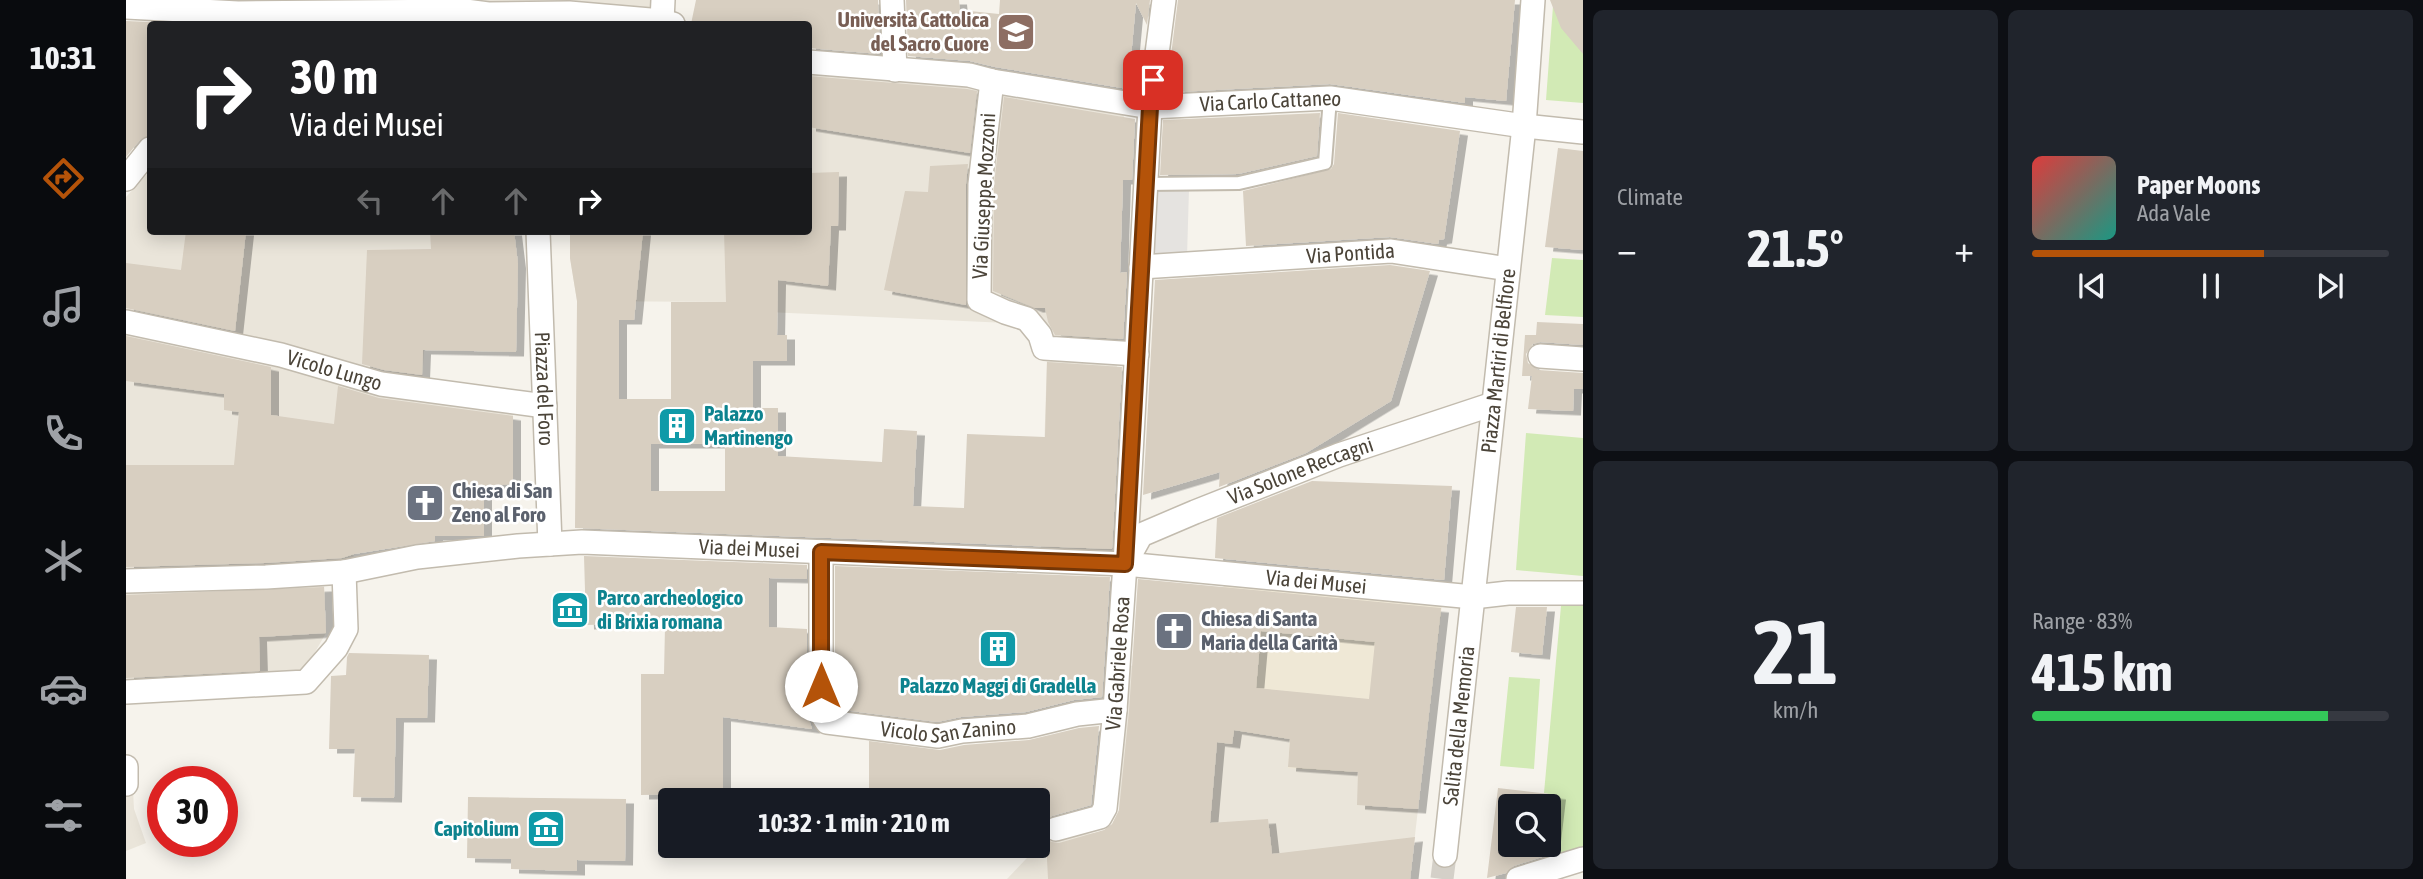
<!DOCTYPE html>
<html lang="en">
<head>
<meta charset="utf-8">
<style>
	body { margin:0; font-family:"Asap Condensed",sans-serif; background:#20242c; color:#f1f3f6; height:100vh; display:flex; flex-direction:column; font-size:26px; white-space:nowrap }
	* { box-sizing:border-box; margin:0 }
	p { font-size:23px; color:#9ea1a6 }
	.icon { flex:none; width:38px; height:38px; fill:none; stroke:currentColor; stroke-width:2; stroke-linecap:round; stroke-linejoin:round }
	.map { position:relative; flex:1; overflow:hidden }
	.drawer { display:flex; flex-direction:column; gap:10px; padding:10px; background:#0d0f14; width:840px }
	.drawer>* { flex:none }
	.guide { position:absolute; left:21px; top:21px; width:665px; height:214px; border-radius:7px; box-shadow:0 4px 18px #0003; background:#202124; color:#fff; overflow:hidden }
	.controls { position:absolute; left:1372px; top:794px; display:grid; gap:14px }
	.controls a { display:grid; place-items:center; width:63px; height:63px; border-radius:7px; background:#171b24; box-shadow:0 4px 18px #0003; font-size:35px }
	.speed { position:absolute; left:21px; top:766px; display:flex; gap:14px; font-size:35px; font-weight:700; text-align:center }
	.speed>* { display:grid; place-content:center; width:91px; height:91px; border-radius:50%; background:#171b24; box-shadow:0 4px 18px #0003; line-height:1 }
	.speed .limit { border:10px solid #d22; background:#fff; color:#111 }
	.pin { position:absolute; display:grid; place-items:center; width:60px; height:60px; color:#fff; margin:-30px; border-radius:14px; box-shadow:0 4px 10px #0006 }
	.me { position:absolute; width:77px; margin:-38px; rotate:0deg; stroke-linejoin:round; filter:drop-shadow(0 0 5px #0008) }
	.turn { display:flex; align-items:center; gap:24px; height:147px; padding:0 28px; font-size:32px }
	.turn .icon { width:91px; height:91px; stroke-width:2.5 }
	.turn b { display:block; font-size:49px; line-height:60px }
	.lanes { display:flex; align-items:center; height:66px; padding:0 28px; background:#0003; justify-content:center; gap:35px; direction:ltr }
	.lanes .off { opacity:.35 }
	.big { font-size:52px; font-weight:700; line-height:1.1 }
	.drawer .card { flex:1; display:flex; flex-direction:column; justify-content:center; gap:10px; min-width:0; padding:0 24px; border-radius:10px; background:#20242c }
	.drawer .dial { align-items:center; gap:0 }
	.dial b { font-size:91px; line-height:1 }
	.song { display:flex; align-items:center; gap:21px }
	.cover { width:84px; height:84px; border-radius:10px; background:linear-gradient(135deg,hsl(0 70% 55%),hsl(170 70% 35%)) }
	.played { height:7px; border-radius:4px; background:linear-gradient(90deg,#b45309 65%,#363941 65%) }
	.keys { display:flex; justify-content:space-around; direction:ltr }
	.heat { display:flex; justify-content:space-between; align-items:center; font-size:38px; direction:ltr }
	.charge { height:10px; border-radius:5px; background:linear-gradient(90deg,#34c759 83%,#363941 0) }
	.drawer .tiles { flex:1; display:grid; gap:10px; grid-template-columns:repeat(2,1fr) }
	.trip { position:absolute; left:532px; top:788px; width:392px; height:70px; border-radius:7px; background:#171b24; box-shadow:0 4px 18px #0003; font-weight:700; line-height:70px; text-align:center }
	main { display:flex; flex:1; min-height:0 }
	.dock { display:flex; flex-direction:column; width:126px; justify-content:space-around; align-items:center; background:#090b0e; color:#9ea1a6 }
	.dock .icon { width:49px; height:49px }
	.dock .selected { color:#b45309 }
	.dock b { font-size:32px; color:#f1f3f6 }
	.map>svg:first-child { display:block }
</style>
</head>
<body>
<main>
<nav class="dock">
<b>10:31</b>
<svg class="icon selected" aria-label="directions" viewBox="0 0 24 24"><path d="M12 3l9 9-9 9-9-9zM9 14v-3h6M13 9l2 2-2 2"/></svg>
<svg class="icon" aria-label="music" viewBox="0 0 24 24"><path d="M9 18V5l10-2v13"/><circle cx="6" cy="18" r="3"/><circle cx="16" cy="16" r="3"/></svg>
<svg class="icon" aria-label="phone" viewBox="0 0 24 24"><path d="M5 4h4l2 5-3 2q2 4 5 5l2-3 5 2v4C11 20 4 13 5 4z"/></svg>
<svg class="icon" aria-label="climate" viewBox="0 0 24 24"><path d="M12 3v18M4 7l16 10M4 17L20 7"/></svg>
<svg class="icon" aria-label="car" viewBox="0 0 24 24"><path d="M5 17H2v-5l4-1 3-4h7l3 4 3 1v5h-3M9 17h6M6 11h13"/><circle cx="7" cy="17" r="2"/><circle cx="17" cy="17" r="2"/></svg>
<svg class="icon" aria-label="filters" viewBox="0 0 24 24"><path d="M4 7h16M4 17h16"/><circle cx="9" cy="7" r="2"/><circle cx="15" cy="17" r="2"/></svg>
</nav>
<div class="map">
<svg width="1457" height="879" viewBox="0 0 1457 879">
	<defs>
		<filter id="shadow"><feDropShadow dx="8" dy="4.5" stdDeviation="0" flood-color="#0004"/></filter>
	</defs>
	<rect width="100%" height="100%" fill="#f6f3ec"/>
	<!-- residential -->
	<path fill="#eae5da" d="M349,0H527V13L349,7Z
		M683,69L860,84L998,110L986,551L915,549L922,325L598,310V302L451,301L444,258V231H682Z
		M24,171V231H388L392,264L390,352L298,350L296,384L0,317V197Z
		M0,331L387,410V484L358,486L218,468L228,559L141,570L0,575Z
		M198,583L200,633L177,673L0,682V590Z
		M999,665L1064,672L1082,741L1106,744L1108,730L1164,739L1162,768L1259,736L1300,739L1284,879H990Z
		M0,782L7,790L8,809L20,843L0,851Z
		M970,833L972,879H881L920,838Z"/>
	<!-- education -->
	<path fill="#efe8d6" d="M1098,582L1316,604L1300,739L1259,736L1226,750L1225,772L1162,768L1164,739L1108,730L1106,744L1082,741Z"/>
	<!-- green -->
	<path fill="#d2eab5" d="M1427,6L1457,47V103L1420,100Z
		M1426,258L1457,260V317L1419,315Z
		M1400,433L1457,438V576L1390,570Z
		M1435,606H1457V851L1425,861L1432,796L1418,793Z
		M1383,677L1414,679L1408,769L1374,766Z"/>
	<!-- parking -->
	<path fill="#e5e3e0" d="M1027,187L1063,189L1061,257L1025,259Z"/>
	<!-- building -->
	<path fill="#d8cfc1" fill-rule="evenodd" filter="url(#shadow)" d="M570,0H752L754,54L682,48V24H565Z
		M780,0H833L834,10L873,14L874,0H1024L1021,25L1010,3L1002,89L869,67L844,61L782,56Z
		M1052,0H1389L1380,101L1339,97V103L1204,84L1053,92L1043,71Z
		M1424,0H1457V54L1435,28Z
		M0,21L24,22V135L14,140L0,157Z
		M682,76L841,89L851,91L844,153L682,127Z
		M878,97L1009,119L1006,180H997L994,273L1001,272L997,339L929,335L922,322L919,308H909L867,291L868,185Z
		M1194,113L1191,156L1112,174L1034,175L1037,120Z
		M1212,113L1334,131L1318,239L1313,240L1312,244L1264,237L1120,246L1117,191L1205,169L1208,164Z
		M1432,148L1457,151V250L1419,247Z
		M842,164L840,184V305L758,290L779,191L802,192L804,166Z
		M713,172L712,226H705L702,286L652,280L651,335H661V361H627V408H652V456L756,462L758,429L791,431L787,506L838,508L841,434L919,437L921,362L996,367L986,549L449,528L451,301L444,258V231H517L508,320H493V399H545V302H600L598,231H682V173ZM525,444H599V491H525Z
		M60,231H120L109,331L0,308V263L55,270Z
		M304,231H388L392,264L390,352L297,350L296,375L258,370L236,364L241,250L305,249Z
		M1264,265L1304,271L1265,401L1180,453L1093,487L1094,472L1017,495L1029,280Z
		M1411,322L1457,324V345L1414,342L1407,344L1400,354L1402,363L1412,370L1457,373V389H1448L1447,411L1402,409L1406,376H1396L1399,335H1410Z
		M0,336L145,367V415L208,424L212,386L253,398L387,416V484L358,486V536H309V541L228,554L216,558L139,563L0,567V465H108L113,412L98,410V394L0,381Z
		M1186,481L1326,486L1318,580L1089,558L1091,518Z
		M458,556L681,565V579L643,578V627L681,629V713L686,729L597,717V800H561V794L515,795V674H538L539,626H529V623L460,625Z
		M709,566L984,577L976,697L948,700L900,712L835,717L811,722L709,709Z
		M1012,579L1315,608L1292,809L1231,805L1232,772L1162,767L1164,739L1108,730L1106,744L1091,742L1084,823L1142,819L1146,854L1289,837L1284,879H922L920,839L926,842L933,843L978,830L986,824L993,810L1003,711ZM1135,631L1249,642L1243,699L1130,688Z
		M198,587L200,633L133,637L134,671L0,678V595Z
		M1390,607H1421L1416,655L1385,652Z
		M223,653L303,655L301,718H270L268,798L227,797L229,749H203L205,676L220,675L221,657Z
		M973,726L965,805L926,816L919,821V815L912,825V800H760L743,794V741L814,750L838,745L903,740L953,728Z
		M1372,788L1432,795L1425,854L1388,866L1380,873L1361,878ZM1384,807H1423V845H1384Z
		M342,797L500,799L499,861L451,860V871L385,869V859L341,858Z"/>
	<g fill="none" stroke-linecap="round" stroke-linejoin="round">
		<!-- street-tunnel -->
		<path stroke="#d4d0c8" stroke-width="23" stroke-dasharray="23 11" stroke-linecap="butt" d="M1316,879L1319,855"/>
		<!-- lane casing -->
		<g stroke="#c2bbae" stroke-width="16">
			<path id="lane" d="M1020,184L1113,183L1199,163L1204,98"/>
		</g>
		<!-- street casing -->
		<g stroke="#c2bbae" stroke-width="26">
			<g id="street">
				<path d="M766,0L769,70"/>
				<path d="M0,7L112,13L340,11L362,14L443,13L536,21L547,24"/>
				<path d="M536,21L537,0"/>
				<path id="s1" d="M682,62L843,75L866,81L1024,107L1204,98L1398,126L1457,132"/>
				<path d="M866,81L854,184L853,300L879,312L901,319L914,335L918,348L1011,354"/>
				<path d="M0,179L24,149"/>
				<path id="s2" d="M412,231L424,544"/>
				<path id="s3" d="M1015,267L1265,251L1382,269"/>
				<path id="s4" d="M0,322L155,355L255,384L419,406"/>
				<path d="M1414,356L1457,359"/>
				<path id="s5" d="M695,552V713L701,722L812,736L836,731L902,726L951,714L989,710"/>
				<path id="s6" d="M1000,562L1015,535L1069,512L1213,455L1367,404"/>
				<path id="s7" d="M0,581L140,577L218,572L291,557L392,546L456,542L999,564L1347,597L1382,593H1457"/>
				<path d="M0,692L180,682L210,648L220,629L218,572"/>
				<path d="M0,767V784"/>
				<path id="s8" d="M930,829L974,817L979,808L989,710L999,564L1024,107L1038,0"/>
				<path id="s9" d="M1319,855L1398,126L1407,0"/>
				<path d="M1392,879L1457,859"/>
			</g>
		</g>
		<!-- lane -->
		<use href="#lane" stroke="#fff" stroke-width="12"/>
		<!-- street -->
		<use href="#street" stroke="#fff" stroke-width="23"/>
	</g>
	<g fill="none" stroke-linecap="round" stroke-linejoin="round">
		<!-- route casing -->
		<g stroke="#753606" stroke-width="18">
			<path id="route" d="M695,686V552L999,564L1024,107L1027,80"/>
		</g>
		<!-- route -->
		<use href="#route" stroke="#b45309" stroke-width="12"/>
	</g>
	<!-- icons -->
	<defs>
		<g id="university-square" transform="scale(2.0125)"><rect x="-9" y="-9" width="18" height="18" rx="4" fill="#8d6e63" stroke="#fff"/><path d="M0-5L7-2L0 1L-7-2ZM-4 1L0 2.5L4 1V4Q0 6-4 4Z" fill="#fff"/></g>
		<g id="building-square" transform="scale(2.0125)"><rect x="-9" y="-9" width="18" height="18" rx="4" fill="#0f9aa8" stroke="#fff"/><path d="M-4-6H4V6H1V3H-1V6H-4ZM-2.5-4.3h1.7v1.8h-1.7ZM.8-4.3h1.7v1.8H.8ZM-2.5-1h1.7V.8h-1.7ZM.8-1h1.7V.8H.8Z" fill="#fff"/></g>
		<g id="church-square" transform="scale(2.0125)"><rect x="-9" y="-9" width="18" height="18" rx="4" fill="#6b7280" stroke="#fff"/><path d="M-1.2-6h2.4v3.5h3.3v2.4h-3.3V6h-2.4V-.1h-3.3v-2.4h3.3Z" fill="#fff"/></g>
		<g id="museum-square" transform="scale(2.0125)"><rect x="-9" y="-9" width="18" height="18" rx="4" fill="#0f9aa8" stroke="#fff"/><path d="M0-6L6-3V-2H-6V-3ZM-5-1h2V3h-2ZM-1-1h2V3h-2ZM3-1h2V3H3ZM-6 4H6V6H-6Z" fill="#fff"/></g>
	</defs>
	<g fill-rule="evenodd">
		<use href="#university-square" x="890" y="32"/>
		<use href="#building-square" x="551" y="426"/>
		<use href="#church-square" x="299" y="503"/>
		<use href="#museum-square" x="444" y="610"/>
		<use href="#church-square" x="1048" y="631"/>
		<use href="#building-square" x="872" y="649"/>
		<use href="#museum-square" x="420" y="829"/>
	</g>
	<g text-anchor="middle" stroke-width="5" stroke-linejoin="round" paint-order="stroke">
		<!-- education labels -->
		<g font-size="21" font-weight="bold" fill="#785e54" stroke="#fff" text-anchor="end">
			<text x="863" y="27">Università Cattolica<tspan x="863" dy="24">del Sacro Cuore</tspan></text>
		</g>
		<!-- street labels -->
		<g font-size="21" fill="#4b4439" stroke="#fff">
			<text dy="7" stroke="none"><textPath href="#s1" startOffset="466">Via Carlo Cattaneo</textPath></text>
			<text transform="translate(858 196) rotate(-87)" y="7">Via Giuseppe Mozzoni</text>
			<text dy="7" stroke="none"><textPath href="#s3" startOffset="210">Via Pontida</textPath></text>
			<text dy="7" stroke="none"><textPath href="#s9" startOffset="497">Piazza Martiri di Belfiore</textPath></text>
			<text dy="7" stroke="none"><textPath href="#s4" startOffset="214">Vicolo Lungo</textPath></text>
			<text dy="7" stroke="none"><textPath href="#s2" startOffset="158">Piazza del Foro</textPath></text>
			<text dy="7" stroke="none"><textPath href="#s6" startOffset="203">Via Solone Reccagni</textPath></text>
			<text dy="7" stroke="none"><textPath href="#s7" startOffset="626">Via dei Musei</textPath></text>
			<text dy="7" stroke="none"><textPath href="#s7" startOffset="1194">Via dei Musei</textPath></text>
			<text dy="7" stroke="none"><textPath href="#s8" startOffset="201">Via Gabriele Rosa</textPath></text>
			<text dy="7" stroke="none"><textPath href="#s9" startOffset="130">Salita della Memoria</textPath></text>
			<text dy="7" stroke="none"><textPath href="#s5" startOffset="294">Vicolo San Zanino</textPath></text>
		</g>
		<!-- culture labels -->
		<g font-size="21" font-weight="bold" fill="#0d838f" stroke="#fff" text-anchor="start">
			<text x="578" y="421">Palazzo<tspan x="578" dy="24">Martinengo</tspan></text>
			<text x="471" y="605">Parco archeologico<tspan x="471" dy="24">di Brixia romana</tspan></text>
			<text x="872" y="693" text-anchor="middle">Palazzo Maggi di Gradella</text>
			<text x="393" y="836" text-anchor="end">Capitolium</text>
		</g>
		<!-- worship labels -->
		<g font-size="21" font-weight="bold" fill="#5b616d" stroke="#fff" text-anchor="start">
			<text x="326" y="498">Chiesa di San<tspan x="326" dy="24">Zeno al Foro</tspan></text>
			<text x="1075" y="626">Chiesa di Santa<tspan x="1075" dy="24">Maria della Carità</tspan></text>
		</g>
	</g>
</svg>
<div class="controls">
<a><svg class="icon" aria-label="search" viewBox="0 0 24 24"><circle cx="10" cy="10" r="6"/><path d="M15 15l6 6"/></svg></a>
</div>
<div class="speed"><div class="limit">30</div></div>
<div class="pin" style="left:1027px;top:80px;background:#d93025"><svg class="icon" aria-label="arrive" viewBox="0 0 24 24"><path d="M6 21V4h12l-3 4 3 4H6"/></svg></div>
<svg class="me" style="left:695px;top:686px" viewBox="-20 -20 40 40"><circle r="19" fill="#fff"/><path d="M0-13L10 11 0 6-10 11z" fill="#b45309"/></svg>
<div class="trip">10:32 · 1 min · 210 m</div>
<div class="guide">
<div class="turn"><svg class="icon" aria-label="right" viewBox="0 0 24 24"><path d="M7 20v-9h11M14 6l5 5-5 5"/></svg><div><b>30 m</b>Via dei Musei</div></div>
<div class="lanes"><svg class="icon off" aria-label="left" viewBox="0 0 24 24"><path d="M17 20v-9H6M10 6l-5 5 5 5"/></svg><svg class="icon off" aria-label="ahead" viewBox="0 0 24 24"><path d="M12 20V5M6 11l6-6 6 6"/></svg><svg class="icon off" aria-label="ahead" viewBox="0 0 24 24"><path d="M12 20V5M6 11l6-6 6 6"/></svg><svg class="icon" aria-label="right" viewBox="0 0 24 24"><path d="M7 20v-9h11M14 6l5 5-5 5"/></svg></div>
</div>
</div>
<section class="drawer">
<div class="tiles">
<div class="card"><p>Climate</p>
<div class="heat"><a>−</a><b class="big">21.5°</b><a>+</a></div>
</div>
<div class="card">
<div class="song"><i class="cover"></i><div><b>Paper Moons</b><p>Ada Vale</p></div></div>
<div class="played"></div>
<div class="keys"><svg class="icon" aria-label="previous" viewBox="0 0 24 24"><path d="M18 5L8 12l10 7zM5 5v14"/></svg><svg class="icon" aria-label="pause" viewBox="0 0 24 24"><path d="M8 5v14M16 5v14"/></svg><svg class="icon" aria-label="next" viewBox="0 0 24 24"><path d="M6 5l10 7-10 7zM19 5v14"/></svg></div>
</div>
<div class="card dial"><b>21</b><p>km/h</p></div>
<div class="card"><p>Range · 83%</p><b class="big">415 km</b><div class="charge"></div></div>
</div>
</section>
</main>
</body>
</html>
